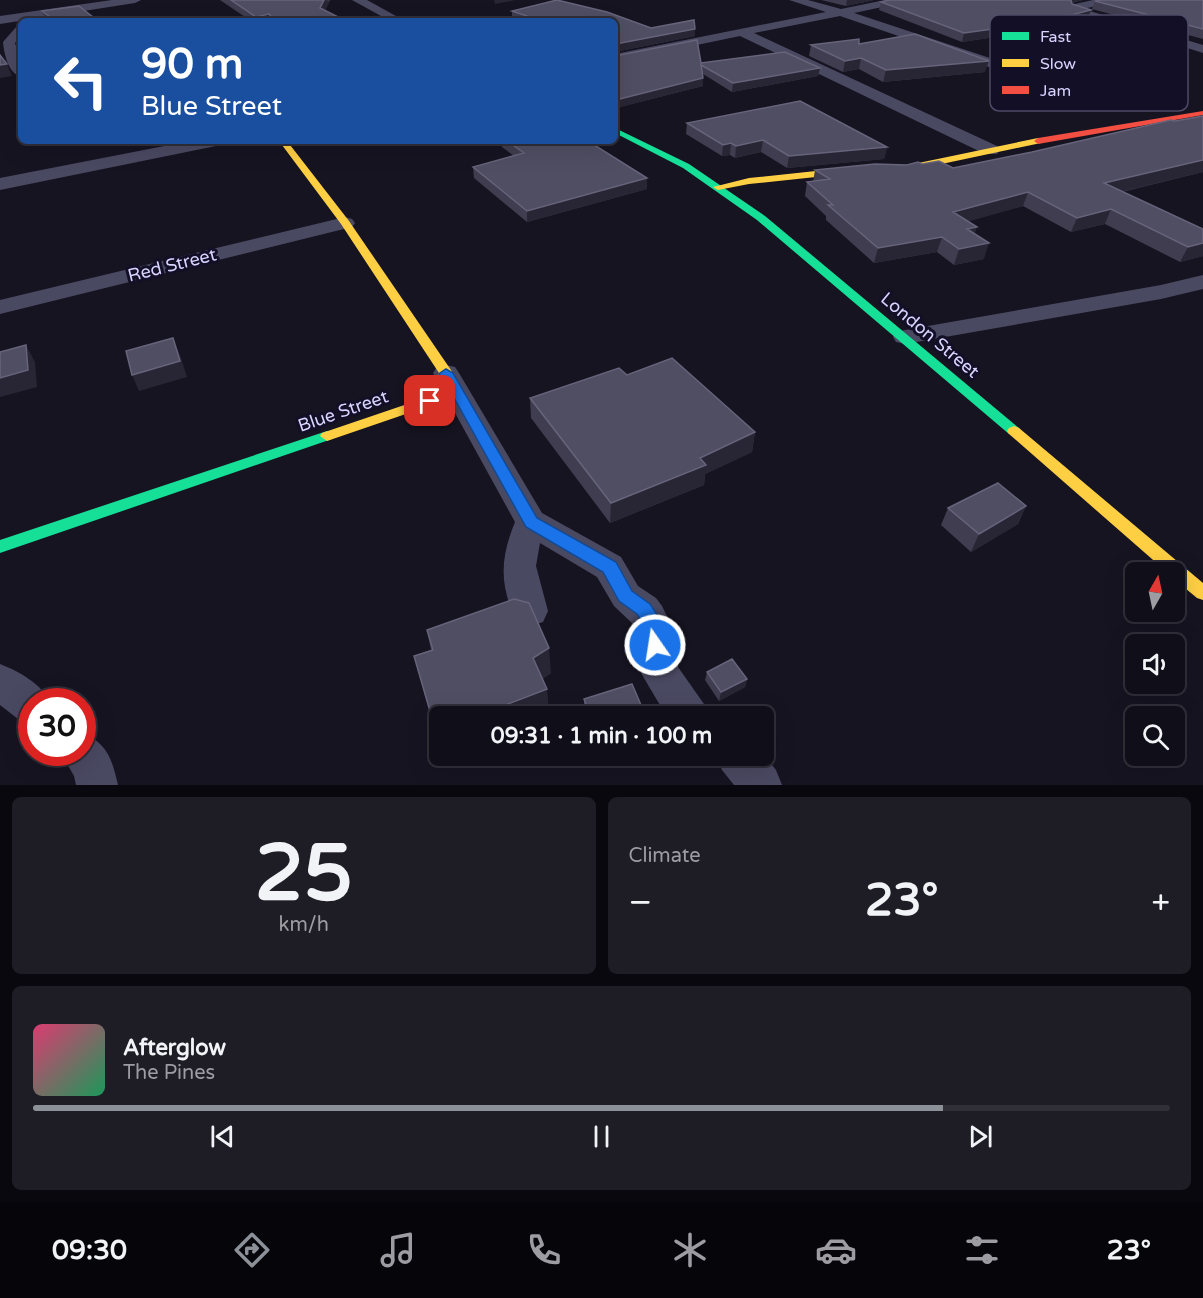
<!DOCTYPE html>
<html lang="en">
<head>
<meta charset="utf-8">
<style>
	body { margin:0; font-family:"Varela Round",sans-serif; background:#1e1d26; color:#f1f3f6; height:100vh; display:flex; flex-direction:column; font-size:22px; white-space:nowrap }
	* { box-sizing:border-box; margin:0 }
	p { font-size:20px; color:#9c9ca2 }
	.icon { flex:none; width:33px; height:33px; fill:none; stroke:currentColor; stroke-width:2; stroke-linecap:round; stroke-linejoin:round }
	.map { position:relative; height:785px; overflow:hidden }
	.details { display:flex; flex-direction:column; gap:12px; padding:12px; background:#09080e; flex:1 }
	.details>* { flex:none }
	.hud { position:absolute; left:18px; top:18px; width:600px; height:126px; border-radius:9px; box-shadow:0 6px 24px #0002,0 0 0 2px #302f38; background:#1a4fa0; color:#fff; overflow:hidden }
	.needle { width:39px; rotate:9deg }
	.tools { position:absolute; left:1125px; top:562px; display:grid; gap:12px }
	.tools a { display:grid; place-items:center; width:60px; height:60px; border-radius:9px; background:#100f19; box-shadow:0 6px 24px #0002,0 0 0 2px #302f38; font-size:30px }
	.speed { position:absolute; left:18px; top:688px; display:flex; gap:12px; font-size:30px; font-weight:700; text-align:center }
	.speed>* { display:grid; place-content:center; width:78px; height:78px; border-radius:50%; background:#100f19; box-shadow:0 6px 24px #0002,0 0 0 2px #302f38; line-height:1 }
	.speed .limit { border:9px solid #d22; background:#fff; color:#111 }
	.pin { position:absolute; display:grid; place-items:center; width:51px; height:51px; color:#fff; margin:-26px; border-radius:12px; box-shadow:0 3px 9px #0006 }
	.me { position:absolute; width:66px; margin:-33px; rotate:347deg; stroke-linejoin:round; filter:drop-shadow(0 0 4px #0008) }
	.turn { display:flex; align-items:center; gap:21px; height:126px; padding:0 24px; font-size:27px }
	.turn .icon { width:78px; height:78px; stroke-width:2.5 }
	.turn b { display:block; font-size:42px; line-height:51px }
	.big { font-size:45px; font-weight:700; line-height:1.1 }
	.details .widget { flex:1; display:flex; flex-direction:column; justify-content:center; gap:9px; min-width:0; padding:0 21px; border-radius:9px; background:#1e1d26 }
	.details .dial { align-items:center; gap:0 }
	.dial b { font-size:78px; line-height:1 }
	.song { display:flex; align-items:center; gap:18px }
	.cover { width:72px; height:72px; border-radius:9px; background:linear-gradient(135deg,hsl(340 70% 55%),hsl(150 70% 35%)) }
	.played { height:6px; border-radius:3px; background:linear-gradient(90deg,#8c9099 80%,#302f38 80%) }
	.keys { display:flex; justify-content:space-around; direction:ltr }
	.heat { display:flex; justify-content:space-between; align-items:center; font-size:33px; direction:ltr }
	.details .tiles { flex:1; display:grid; gap:12px; grid-template-columns:1fr 1fr }
	.widget:last-child { grid-column:span 2 }
	.trip { position:absolute; left:429px; top:706px; width:345px; height:60px; border-radius:9px; background:#100f19; box-shadow:0 6px 24px #0002,0 0 0 2px #302f38; font-weight:700; line-height:60px; text-align:center }
	.tab-bar { display:flex; height:96px; justify-content:space-around; align-items:center; background:#06060a; color:#9c9ca2 }
	.tab-bar .icon { width:42px; height:42px }
	.tab-bar .current { color:#8c9099 }
	.tab-bar b { font-size:27px; color:#f1f3f6 }
	.map>svg:first-child { display:block }
</style>
</head>
<body>
<div class="map">
<svg width="1203" height="785" viewBox="0 0 1203 785">
	<rect width="100%" height="100%" fill="#161421"/>
	<g fill="none" stroke-linecap="round" stroke-linejoin="round">
		<!-- street -->
		<path fill="#4a4962" fill-rule="evenodd" d="M112,0H141L135,3L0,24V16Z
			M352,0H367L405,21H390Z
			M789,0H808L841,9L885,0H907L901,3L854,13L1002,62L1004,65L1002,68H992L840,16L754,33L997,146L1000,150L997,154H985L740,36L615,62V54L826,12Z
			M1093,0H1116L1114,2L1083,9L1203,45V53L1070,10L1075,4Z
			M21,25V36L15,43L21,61V76H19C8,72 4,53 3,42L17,26Z
			M190,141H224L216,146L0,190V178Z
			M345,217L352,219L355,223L352,227L0,314V300Z
			M1203,275V289L1161,299L905,344L896,342L893,337L896,332L905,330L1161,285Z
			M446,365L455,367L459,373L542,513L621,557L638,586L656,598L662,606L671,625L678,667L704,704L710,717H667L641,673L635,626L614,606L597,577L540,543L536,566L548,611L543,622L530,626L517,622C499,585 500,559 515,522L433,373L437,367Z
			M0,664C18,671 42,684 50,702H32V724L18,719L0,705Z
			M82,733C108,743 112,760 118,785H76L74,776L61,753H82Z
			M764,755L776,770L782,785H734L722,770L716,756Z"/>
		<!-- fast -->
		<path fill="#16e098" fill-rule="evenodd" d="M615,128L689,164L765,216L1019,428L1021,431L1019,434H1009L757,220L683,168L615,133Z
			M327,431L332,433L334,436L332,439L0,553V540Z"/>
		<!-- slow -->
		<path fill="#ffcf43" fill-rule="evenodd" d="M1038,138L1041,139V143L904,172L872,171L749,184L718,190L713,187L749,178L872,165L904,166Z
			M279,141H287L349,221L453,373L448,393L435,404L327,441L320,436L322,433L425,398L435,391L439,373L341,224Z
			M1014,426L1019,428L1203,583V600L1197,598L1174,579V573H1168L1009,434L1007,431L1009,428Z"/>
		<!-- jam -->
		<path fill="#f24e42" fill-rule="evenodd" d="M1203,111V115L1038,144L1034,141L1038,138Z"/>
	</g>
	<!-- wall -->
	<path fill="#403d50" d="M220,0H330L325,10L346,21H251Z
		M557,0L607,12L651,28L694,20L695,29V36L615,52V21H522L512,18V11Z
		M821,0H874L846,6Z
		M890,0H1083L1075,2L1072,4L1091,10L1088,18L1041,30L962,42L879,10L881,2Z
		M1203,0V39L1092,9L1095,1Z
		M42,11L98,21H46Z
		M859,44L985,72L883,82L859,69L843,72L809,56L811,45Z
		M615,56L701,63L820,68L818,76L732,92L703,74V86L620,107L615,105Z
		M1203,116V172L1122,192L1203,229V256L1180,262L1105,224L1071,232L1023,206L968,221L975,234L984,259L954,265L937,252L874,263L826,220V216L805,196L807,182H813L815,170L922,164L953,168L1032,152Z
		M687,123L887,147L884,159L787,168L761,152L735,158L730,155L722,156L686,134Z
		M502,141H588L647,178V189L527,222L474,178L473,167L514,156L502,147Z
		M627,375L755,432L752,452L705,474L704,485L610,523L531,418L530,398Z
		M1026,506L1018,524L971,552L941,525L948,508Z
		M427,630L551,673L542,679L547,689L548,713L539,717H440V747L414,656L431,650Z
		M707,672L747,679L745,687L719,701L705,680Z
		M584,699L644,717H587L584,708Z"/>
	<!-- shaded-wall -->
	<path fill="#282635" d="M324,0L330,1L322,17L320,8Z
		M494,0H516L495,4Z
		M847,0H874L846,6Z
		M1071,0H1083L1075,2L1068,9Z
		M1091,10L1088,18L1041,30L962,42L964,33Z
		M269,14L270,21H257L256,17Z
		M695,29V36L615,52V44Z
		M861,58L859,69L843,72L845,61Z
		M989,61L985,72L883,82L886,70Z
		M7,64L12,76L0,78V65Z
		M820,68L818,76L732,92L733,83Z
		M703,78V86L620,107V99Z
		M763,140L761,152L735,158L736,146Z
		M731,143L730,155L722,156L723,145Z
		M887,147L884,159L787,168L789,156Z
		M1203,160V172L1099,197L1104,183Z
		M647,178V189L527,222V211Z
		M1028,192L1023,206L949,227L953,212Z
		M1111,209L1105,224L1071,232L1077,218Z
		M977,227L972,242L967,229Z
		M942,237L937,252L874,263L878,248Z
		M989,243L984,259L954,265L959,249Z
		M1203,243V256L1180,262L1188,247Z
		M173,338L180,355L187,377L139,391L132,375Z
		M26,345L35,362L37,387L0,397V378Z
		M755,432L752,452L705,474L704,485L610,523L611,503L700,458Z
		M1026,506L1018,524L971,552L979,534Z
		M549,648L551,673L535,683L533,658Z
		M747,679L745,687L719,701L721,692Z
		M547,689L548,713L539,717H474Z
		M644,712V717H628Z
		M440,730V746L436,732Z"/>
	<!-- building -->
	<path fill="#504e63" stroke="#66637b" stroke-width="1.5" d="M231,0H324L320,8L346,21H275L269,14L256,17Z
		M557,0L607,12L651,28L694,20L695,29L615,44V21H542L512,11Z
		M890,0H1071L1072,4L1091,10L1044,22L964,33L881,2Z
		M1100,0H1203V29L1095,1Z
		M79,6L98,21H56L42,11Z
		M147,18L153,21H129Z
		M915,34L989,61L886,70L861,58L845,61L811,45L859,39V44Z
		M697,40L701,63L785,52L820,68L733,83L701,65L703,78L620,99L615,96V56Z
		M0,55L7,64L0,65Z
		M800,101L887,147L789,156L763,140L736,146L731,143L723,145L687,123Z
		M1203,116V160L1104,183L1203,229V243L1188,247L1111,209L1077,218L1028,192L953,212L977,227L967,229L989,243L959,249L942,237L878,248L828,205H833L807,182L830,179L815,170L875,164L907,165L918,162L922,164L939,161L953,168L1032,152L1171,120L1175,121Z
		M507,141H588L647,178L527,211L473,167L524,153Z
		M173,338L180,361L132,375L126,351Z
		M26,345L28,370L0,378V352Z
		M672,358L755,432L700,458L706,465L611,503L530,398L619,368L627,375Z
		M998,483L1026,506L979,534L948,508Z
		M514,599L529,603L549,648L533,658L547,689L474,717H440V730L436,732L414,656L433,650L427,630Z
		M732,659L747,679L721,692L707,672Z
		M632,684L644,712L628,717H590L584,699Z"/>
	<!-- route -->
	<path fill="#1a73e8" stroke="#114b97" stroke-width="1.5" d="M446,369L453,373L537,518L616,562L632,591L650,604L660,619L664,645L662,650L655,653L648,650L643,623L637,614L619,601L603,572L526,527L449,389C446,399 435,407 425,404L423,401L434,391L440,373Z"/>
	<g text-anchor="middle" stroke-width="6" stroke-linejoin="round" paint-order="stroke">
		<!-- street labels -->
		<g font-size="18" fill="#d9d4ff" stroke="#130f26">
			<text transform="translate(172 265) rotate(-14)" y="6">Red Street</text>
			<text transform="translate(930 335) rotate(40)" y="6">London Street</text>
			<text transform="translate(343 411) rotate(-19)" y="6">Blue Street</text>
		</g>
	</g>
	<!-- legend -->
	<rect x="990" y="15" width="198" height="96" rx="9" fill="#130f26" stroke="#4e4a67" stroke-width="1.5"/>
	<rect x="1002" y="32" width="27" height="8" fill="#16e098"/>
	<rect x="1002" y="59" width="27" height="8" fill="#ffcf43"/>
	<rect x="1002" y="86" width="27" height="8" fill="#f24e42"/>
	<g font-size="16" fill="#d9d4ff">
		<text x="1040" y="42">Fast</text>
		<text x="1040" y="69">Slow</text>
		<text x="1040" y="96">Jam</text>
	</g>
</svg>
<div class="tools">
<a><svg class="needle" viewBox="-14 -14 28 28"><path d="M0-13l5 13h-10z" fill="#e53935"/><path d="M0 13l5-13h-10z" fill="#9c9ca2"/></svg></a>
<a><svg class="icon" aria-label="sound" viewBox="0 0 24 24"><path d="M4 9h4l5-4v14l-5-4H4zM17 9q2 3 0 6"/></svg></a>
<a><svg class="icon" aria-label="search" viewBox="0 0 24 24"><circle cx="10" cy="10" r="6"/><path d="M15 15l6 6"/></svg></a>
</div>
<div class="speed"><div class="limit">30</div></div>
<div class="pin" style="left:430px;top:401px;background:#d93025"><svg class="icon" aria-label="arrive" viewBox="0 0 24 24"><path d="M6 21V4h12l-3 4 3 4H6"/></svg></div>
<svg class="me" style="left:655px;top:645px" viewBox="-20 -20 40 40"><circle r="17" fill="#1a73e8" stroke="#fff" stroke-width="3"/><path d="M0-11L8 9 0 5-8 9z" fill="#fff"/></svg>
<div class="trip">09:31 · 1 min · 100 m</div>
<div class="hud">
<div class="turn"><svg class="icon" aria-label="left" viewBox="0 0 24 24"><path d="M17 20v-9H6M10 6l-5 5 5 5"/></svg><div><b>90 m</b>Blue Street</div></div>
</div>
</div>
<section class="details">
<div class="tiles">
<div class="widget dial"><b>25</b><p>km/h</p></div>
<div class="widget"><p>Climate</p>
<div class="heat"><a>−</a><b class="big">23°</b><a>+</a></div>
</div>
<div class="widget">
<div class="song"><i class="cover"></i><div><b>Afterglow</b><p>The Pines</p></div></div>
<div class="played"></div>
<div class="keys"><svg class="icon" aria-label="previous" viewBox="0 0 24 24"><path d="M18 5L8 12l10 7zM5 5v14"/></svg><svg class="icon" aria-label="pause" viewBox="0 0 24 24"><path d="M8 5v14M16 5v14"/></svg><svg class="icon" aria-label="next" viewBox="0 0 24 24"><path d="M6 5l10 7-10 7zM19 5v14"/></svg></div>
</div>
</div>
</section>
<nav class="tab-bar">
<b>09:30</b>
<svg class="icon current" aria-label="directions" viewBox="0 0 24 24"><path d="M12 3l9 9-9 9-9-9zM9 14v-3h6M13 9l2 2-2 2"/></svg>
<svg class="icon" aria-label="music" viewBox="0 0 24 24"><path d="M9 18V5l10-2v13"/><circle cx="6" cy="18" r="3"/><circle cx="16" cy="16" r="3"/></svg>
<svg class="icon" aria-label="phone" viewBox="0 0 24 24"><path d="M5 4h4l2 5-3 2q2 4 5 5l2-3 5 2v4C11 20 4 13 5 4z"/></svg>
<svg class="icon" aria-label="climate" viewBox="0 0 24 24"><path d="M12 3v18M4 7l16 10M4 17L20 7"/></svg>
<svg class="icon" aria-label="car" viewBox="0 0 24 24"><path d="M5 17H2v-5l4-1 3-4h7l3 4 3 1v5h-3M9 17h6M6 11h13"/><circle cx="7" cy="17" r="2"/><circle cx="17" cy="17" r="2"/></svg>
<svg class="icon" aria-label="filters" viewBox="0 0 24 24"><path d="M4 7h16M4 17h16"/><circle cx="9" cy="7" r="2"/><circle cx="15" cy="17" r="2"/></svg>
<b>23°</b>
</nav>
</body>
</html>
